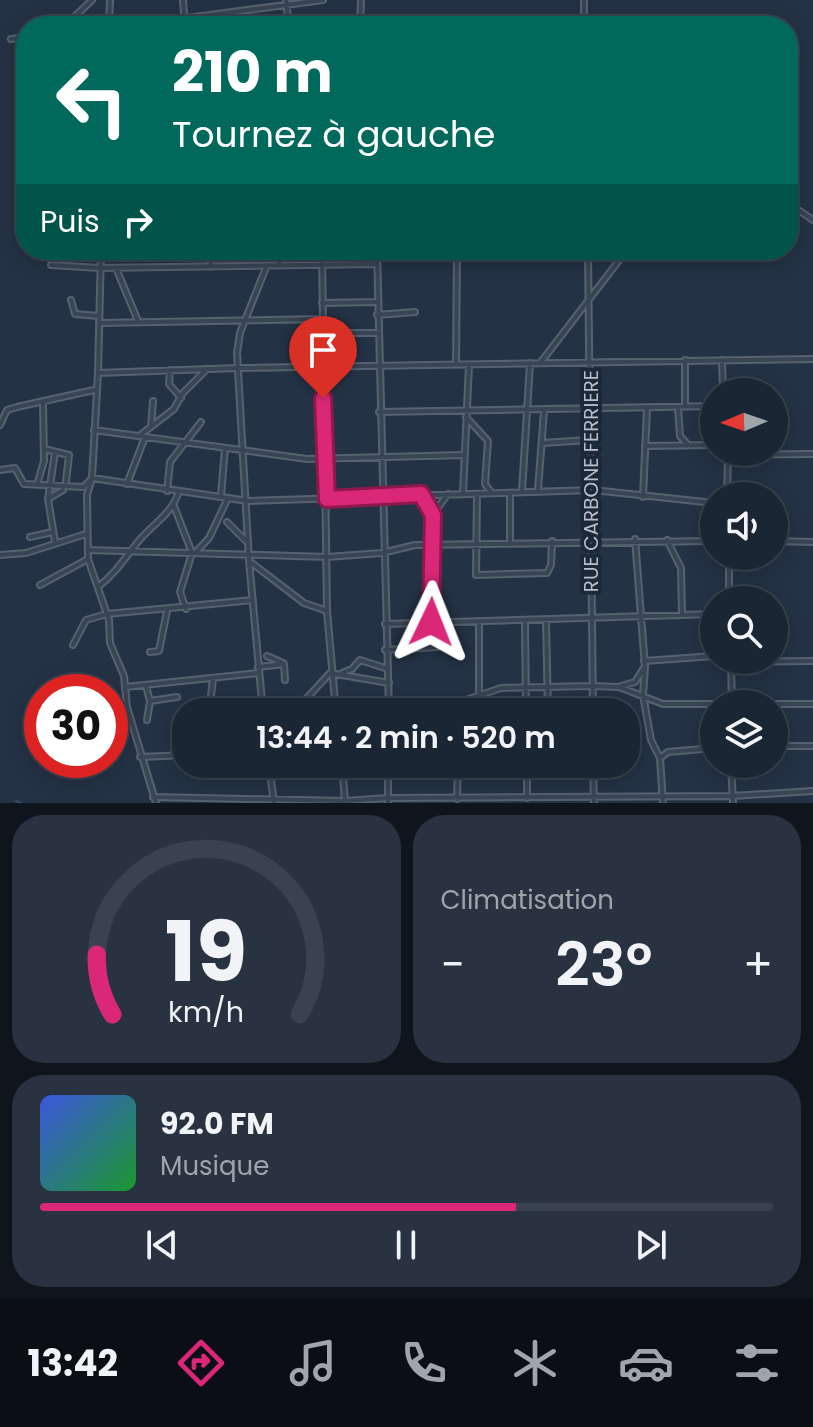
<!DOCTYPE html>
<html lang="fr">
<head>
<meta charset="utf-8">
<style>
	body { margin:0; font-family:Poppins,sans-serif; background:#283240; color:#f1f3f6; height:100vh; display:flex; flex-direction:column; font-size:30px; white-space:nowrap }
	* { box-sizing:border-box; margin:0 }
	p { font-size:26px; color:#a0a5ac }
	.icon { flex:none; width:44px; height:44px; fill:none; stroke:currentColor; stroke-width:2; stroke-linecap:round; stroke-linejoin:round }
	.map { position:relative; height:803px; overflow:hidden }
	.sheet { display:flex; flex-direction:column; gap:12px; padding:12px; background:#0f151d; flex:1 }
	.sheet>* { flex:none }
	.top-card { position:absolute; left:16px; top:16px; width:782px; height:244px; border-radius:32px; box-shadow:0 4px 20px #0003,0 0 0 2px #39434f; background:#00695c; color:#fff; overflow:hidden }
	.needle { width:52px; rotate:268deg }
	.buttons { position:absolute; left:700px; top:378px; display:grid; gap:16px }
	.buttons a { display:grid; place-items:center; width:88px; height:88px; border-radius:50%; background:#1b2634; box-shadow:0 4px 20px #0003,0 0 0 2px #39434f; font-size:40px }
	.speed { position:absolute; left:24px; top:674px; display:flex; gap:16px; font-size:40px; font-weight:700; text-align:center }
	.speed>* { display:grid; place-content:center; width:104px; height:104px; border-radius:50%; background:#1b2634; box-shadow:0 4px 20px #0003,0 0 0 2px #39434f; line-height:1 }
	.speed .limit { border:12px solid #d22; background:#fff; color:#111 }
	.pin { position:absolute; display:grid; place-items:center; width:68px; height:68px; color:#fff; margin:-82px -34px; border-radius:50% 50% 50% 0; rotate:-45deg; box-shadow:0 0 8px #0007 }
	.pin .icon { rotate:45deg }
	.me { position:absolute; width:88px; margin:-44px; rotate:2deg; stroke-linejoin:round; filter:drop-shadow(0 0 6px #0008) }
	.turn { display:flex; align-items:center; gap:28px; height:168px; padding:0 24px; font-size:36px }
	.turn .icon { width:104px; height:104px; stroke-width:2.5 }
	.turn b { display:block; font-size:56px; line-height:68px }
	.then { display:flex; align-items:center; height:76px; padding:0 24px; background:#0003; gap:16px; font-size:30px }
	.big { font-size:60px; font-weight:600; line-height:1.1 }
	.sheet .tile { flex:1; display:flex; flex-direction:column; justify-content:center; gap:12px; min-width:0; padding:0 28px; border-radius:32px; background:#283240 }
	.sheet .dial { align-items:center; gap:0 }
	.dial svg { height:208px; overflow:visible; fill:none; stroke:#39434f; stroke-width:7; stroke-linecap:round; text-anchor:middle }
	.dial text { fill:#f1f3f6; stroke:none }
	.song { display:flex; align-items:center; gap:24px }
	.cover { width:96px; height:96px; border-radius:12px; background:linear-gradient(135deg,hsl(230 70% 55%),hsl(130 70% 35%)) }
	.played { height:8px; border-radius:4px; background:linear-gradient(90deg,#db2777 65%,#39434f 65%) }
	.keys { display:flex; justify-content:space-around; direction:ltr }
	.heat { display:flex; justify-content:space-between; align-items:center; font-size:44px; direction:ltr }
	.sheet .tiles { flex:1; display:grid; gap:12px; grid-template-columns:1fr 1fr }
	.tile:last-child { grid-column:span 2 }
	.trip { position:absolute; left:172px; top:698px; width:468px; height:80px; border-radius:32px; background:#1b2634; box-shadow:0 4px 20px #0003,0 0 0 2px #39434f; font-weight:600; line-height:80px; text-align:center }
	.tab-bar { display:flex; height:128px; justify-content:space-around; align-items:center; background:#0b0f15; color:#a0a5ac }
	.tab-bar .icon { width:56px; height:56px }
	.tab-bar .on { color:#db2777 }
	.tab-bar b { font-size:36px; color:#f1f3f6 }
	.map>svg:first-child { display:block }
</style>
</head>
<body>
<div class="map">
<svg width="813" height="803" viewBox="0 0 813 803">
	<rect width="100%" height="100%" fill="#243245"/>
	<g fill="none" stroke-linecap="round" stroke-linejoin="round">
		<!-- stream -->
		<path stroke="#364e6d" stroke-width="2" d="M16,801L21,803"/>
		<!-- minor casing -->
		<g stroke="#576271" stroke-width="8">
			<path id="minor" d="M183,0L185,26
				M286,0L289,26
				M584,0V26
				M65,26L92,0
				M109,26L110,0
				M127,26L323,0
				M360,26L361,0
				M11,39L26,37
				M25,88H26
				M788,203L813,220
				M101,250L98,373L92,478L87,495L88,559L109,620L110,643L124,676L127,707L156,803
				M210,250L211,267
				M322,250L327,611L336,712
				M377,250L389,712
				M588,250L593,712
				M51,265L99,268L377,264
				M278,265L286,250
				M116,268L138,321
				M71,300L75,314L99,316
				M322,303L376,302
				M377,315L415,312
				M99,323L322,319
				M322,333H377
				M722,360L723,392
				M541,362L627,250
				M456,365L457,250
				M170,370L169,384L181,398
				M98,373L238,368L813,359
				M678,407L680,436L688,445
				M685,407V360
				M379,412L714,406
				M466,417L488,441L485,484L491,492
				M0,425L7,410L17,407L94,390
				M151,427L153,401
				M94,430L307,459L464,455
				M139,436L174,409L182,394L207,369
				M543,443L588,440
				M645,446L714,445
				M44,449L69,455L66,482
				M55,452L48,499L55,542
				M0,470L15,468L24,484L84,487L92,478L248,501L593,490L714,503
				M127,484L145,437
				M37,485L44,461L43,402
				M538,490L544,411
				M167,491L170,462L201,422
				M522,491L530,363
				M463,493L469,365
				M421,494L433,515L431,622
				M477,494L476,575L547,573L551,565L552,541
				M221,496L225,448
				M727,496L728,455L813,454
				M643,497L647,409
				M48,499L63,490
				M174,506L192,553L180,592L186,609
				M433,514L448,494
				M227,522L248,543
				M30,537L53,532
				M635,539L645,667L643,695L651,740L660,758L663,803
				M667,540L681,568L682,615
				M774,541L813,542
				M510,542V493
				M88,550L327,557L382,553L415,545L714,541
				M195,553L209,538L228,498
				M0,555L26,553L86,534
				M729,556V600
				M249,561L304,603L327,611
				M40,585L88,559
				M98,587C115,574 124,559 137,543C151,525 170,516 178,494
				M525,620L526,712
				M546,620L548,712
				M479,621V695
				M385,624L714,614
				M73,645L86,620L107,614L253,600
				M385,650L437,647
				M150,652L159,651L167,611
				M267,656L283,663
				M644,661L714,656
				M731,662L813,661
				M731,662L732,704
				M258,667L284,664L285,680
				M342,673L352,669L360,660L388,669
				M146,686L150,701L147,720
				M621,686L635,682L644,668
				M125,687L258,673
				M150,701L177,697
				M305,701L308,712
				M774,704H813
				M389,705L402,701L457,703L501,688L592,686L619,687L663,704H714
				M210,707L223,712
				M209,712L213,679
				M263,712L249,561L237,353L240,333L267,265
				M294,712L330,673L389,683
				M774,746H813
				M140,757L186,755
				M660,758L668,752L714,748
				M269,764L274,803
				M342,764L345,801
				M527,764V798
				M593,764L594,803
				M731,764L733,803
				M153,797L345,801L388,798L732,796L813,791
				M457,799L458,764
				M388,803V764"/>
		</g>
		<!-- minor -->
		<use href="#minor" stroke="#394454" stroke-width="4"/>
	</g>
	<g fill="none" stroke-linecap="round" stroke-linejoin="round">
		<!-- route casing -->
		<g stroke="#8e194d" stroke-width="20">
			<path id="route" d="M323,398L327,499L421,494L433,515L431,622"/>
		</g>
		<!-- route -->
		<use href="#route" stroke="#db2777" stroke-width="14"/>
	</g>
	<g text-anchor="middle" stroke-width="8" stroke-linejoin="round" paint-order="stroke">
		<!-- street labels -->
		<g font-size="20" fill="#b6bfce" stroke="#1d2939">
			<text transform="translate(591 481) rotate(-90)" y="7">RUE CARBONE FERRIERE</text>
		</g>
	</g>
</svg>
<div class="buttons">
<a><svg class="needle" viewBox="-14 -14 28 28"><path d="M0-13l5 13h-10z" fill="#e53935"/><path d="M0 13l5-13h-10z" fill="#a0a5ac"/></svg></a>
<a><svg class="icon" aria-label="sound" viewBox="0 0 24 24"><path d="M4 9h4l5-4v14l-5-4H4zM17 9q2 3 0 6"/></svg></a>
<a><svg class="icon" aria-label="search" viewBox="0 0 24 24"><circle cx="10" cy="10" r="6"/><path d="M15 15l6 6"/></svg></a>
<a><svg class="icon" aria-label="layers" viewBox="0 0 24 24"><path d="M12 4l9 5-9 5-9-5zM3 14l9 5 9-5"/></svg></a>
</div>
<div class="speed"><div class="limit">30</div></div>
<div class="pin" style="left:323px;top:398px;background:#d93025"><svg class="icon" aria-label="arrive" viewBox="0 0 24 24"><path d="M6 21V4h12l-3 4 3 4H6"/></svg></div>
<svg class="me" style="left:431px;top:622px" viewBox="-20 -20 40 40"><path d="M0-17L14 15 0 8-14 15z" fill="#db2777" stroke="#fff" stroke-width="4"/></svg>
<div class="trip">13:44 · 2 min · 520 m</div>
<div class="top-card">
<div class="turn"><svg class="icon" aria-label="left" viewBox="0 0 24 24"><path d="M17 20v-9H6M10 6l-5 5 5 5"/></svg><div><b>210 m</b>Tournez à gauche</div></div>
<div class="then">Puis<svg class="icon" aria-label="right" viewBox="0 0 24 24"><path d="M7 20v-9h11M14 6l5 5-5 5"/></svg></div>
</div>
</div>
<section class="sheet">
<div class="tiles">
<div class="tile dial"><svg viewBox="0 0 100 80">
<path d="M14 69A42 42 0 1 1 86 69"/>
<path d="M14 69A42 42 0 0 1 8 46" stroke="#db2777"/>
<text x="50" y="56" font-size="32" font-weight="700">19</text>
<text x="50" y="72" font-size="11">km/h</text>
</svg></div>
<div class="tile"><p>Climatisation</p>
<div class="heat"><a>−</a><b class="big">23°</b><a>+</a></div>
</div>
<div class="tile">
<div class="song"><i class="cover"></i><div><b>92.0 FM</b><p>Musique</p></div></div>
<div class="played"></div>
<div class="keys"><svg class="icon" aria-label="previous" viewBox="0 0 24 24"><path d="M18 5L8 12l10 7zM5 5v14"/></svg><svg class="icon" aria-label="pause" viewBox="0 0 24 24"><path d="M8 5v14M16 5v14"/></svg><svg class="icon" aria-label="next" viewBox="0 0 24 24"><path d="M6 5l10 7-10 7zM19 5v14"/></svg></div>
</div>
</div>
</section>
<nav class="tab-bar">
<b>13:42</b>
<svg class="icon on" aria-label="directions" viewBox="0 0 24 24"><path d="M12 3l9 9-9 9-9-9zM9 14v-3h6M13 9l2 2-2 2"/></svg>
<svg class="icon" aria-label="music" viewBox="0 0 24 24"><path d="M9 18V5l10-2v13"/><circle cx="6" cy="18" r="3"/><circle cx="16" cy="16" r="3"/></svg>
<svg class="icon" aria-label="phone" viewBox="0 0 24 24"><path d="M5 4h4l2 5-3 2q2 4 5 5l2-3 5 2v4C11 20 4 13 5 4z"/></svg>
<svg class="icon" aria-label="climate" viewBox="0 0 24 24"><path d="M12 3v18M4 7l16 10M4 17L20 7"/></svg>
<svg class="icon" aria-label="car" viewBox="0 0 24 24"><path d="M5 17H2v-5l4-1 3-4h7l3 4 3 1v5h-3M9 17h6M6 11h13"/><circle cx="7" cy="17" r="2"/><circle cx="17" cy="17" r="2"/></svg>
<svg class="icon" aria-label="filters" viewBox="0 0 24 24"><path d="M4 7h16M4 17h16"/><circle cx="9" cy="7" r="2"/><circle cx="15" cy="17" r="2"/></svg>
</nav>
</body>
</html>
